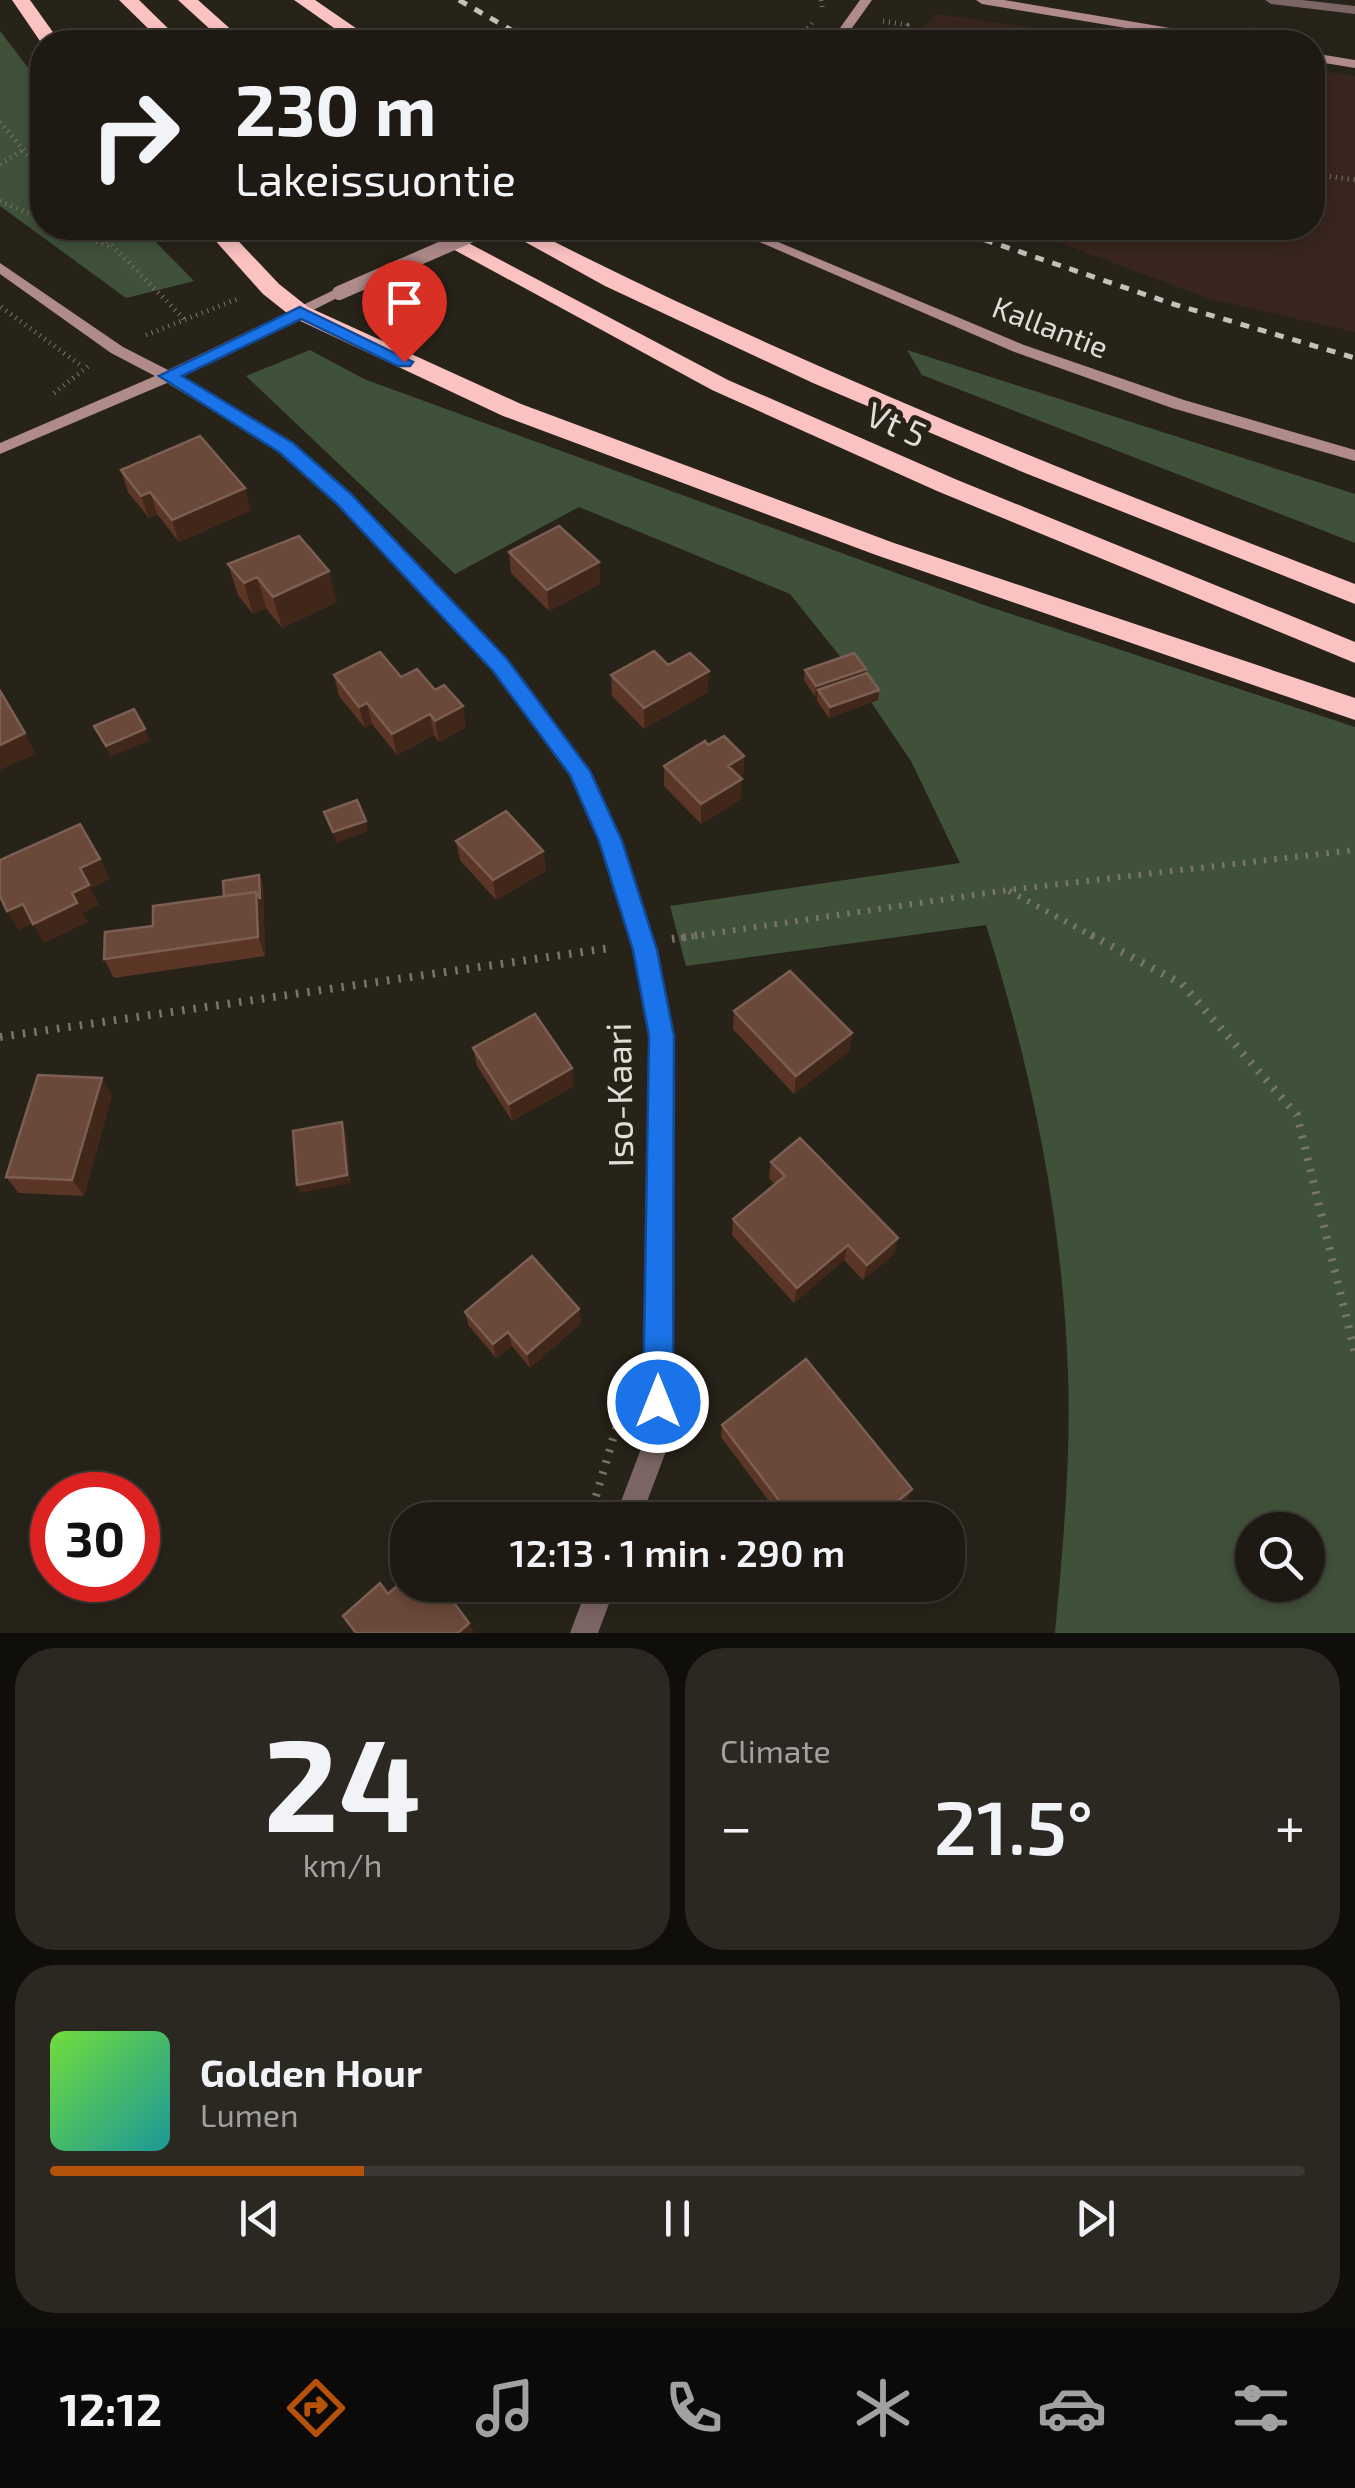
<!DOCTYPE html>
<html lang="en">
<head>
<meta charset="utf-8">
<style>
	body { margin:0; font-family:"Exo 2",sans-serif; background:#2b2721; color:#f1f3f6; height:100vh; display:flex; flex-direction:column; font-size:38px; white-space:nowrap }
	* { box-sizing:border-box; margin:0 }
	p { font-size:32px; color:#a1a1a0 }
	.icon { flex:none; width:55px; height:55px; fill:none; stroke:currentColor; stroke-width:2; stroke-linecap:round; stroke-linejoin:round }
	.map { position:relative; height:1633px; overflow:hidden }
	.drawer { display:flex; flex-direction:column; gap:15px; padding:15px; background:#100e0a; flex:1 }
	.drawer>* { flex:none }
	.top-card { position:absolute; left:30px; top:30px; width:1295px; height:210px; border-radius:40px; box-shadow:0 5px 15px #0003,0 0 0 2px #3c3833; background:#1e1a13; color:#f1f3f6; overflow:hidden }
	.fabs { position:absolute; left:1235px; top:1512px; display:grid; gap:20px }
	.fabs a { display:grid; place-items:center; width:90px; height:90px; border-radius:50%; background:#1e1a13; box-shadow:0 5px 15px #0003,0 0 0 2px #3c3833; font-size:50px }
	.speed { position:absolute; left:30px; top:1472px; display:flex; gap:20px; font-size:50px; font-weight:700; text-align:center }
	.speed>* { display:grid; place-content:center; width:130px; height:130px; border-radius:50%; background:#1e1a13; box-shadow:0 5px 15px #0003,0 0 0 2px #3c3833; line-height:1 }
	.speed .limit { border:15px solid #d22; background:#fff; color:#111 }
	.pin { position:absolute; display:grid; place-items:center; width:85px; height:85px; color:#fff; margin:-102px -42px; border-radius:50% 50% 50% 0; rotate:-45deg; box-shadow:0 0 10px #0007 }
	.pin .icon { rotate:45deg }
	.me { position:absolute; width:110px; margin:-55px; rotate:0deg; stroke-linejoin:round; filter:drop-shadow(0 0 8px #0008) }
	.turn { display:flex; align-items:center; gap:35px; height:210px; padding:0 40px; font-size:45px }
	.turn .icon { width:130px; height:130px; stroke-width:2.5 }
	.turn b { display:block; font-size:70px; line-height:85px }
	.big { font-size:75px; font-weight:600; line-height:1.1 }
	.drawer .tile { flex:1; display:flex; flex-direction:column; justify-content:center; gap:15px; min-width:0; padding:0 35px; border-radius:40px; background:#2b2721 }
	.drawer .dial { align-items:center; gap:0 }
	.dial b { font-size:130px; line-height:1 }
	.song { display:flex; align-items:center; gap:30px }
	.cover { width:120px; height:120px; border-radius:15px; background:linear-gradient(135deg,hsl(100 70% 55%),hsl(180 70% 35%)) }
	.played { height:10px; border-radius:5px; background:linear-gradient(90deg,#b45309 25%,#3c3833 25%) }
	.keys { display:flex; justify-content:space-around; direction:ltr }
	.heat { display:flex; justify-content:space-between; align-items:center; font-size:55px; direction:ltr }
	.drawer .tiles { flex:1; display:grid; gap:15px; grid-template-columns:1fr 1fr }
	.tile:last-child { grid-column:span 2 }
	.trip { position:absolute; left:390px; top:1502px; width:575px; height:100px; border-radius:40px; background:#1e1a13; box-shadow:0 5px 15px #0003,0 0 0 2px #3c3833; font-weight:600; line-height:100px; text-align:center }
	.tab-bar { display:flex; height:160px; justify-content:space-around; align-items:center; background:#0c0a08; color:#a1a1a0 }
	.tab-bar .icon { width:70px; height:70px }
	.tab-bar .active { color:#b45309 }
	.tab-bar b { font-size:45px; color:#f1f3f6 }
	.map>svg:first-child { display:block }
</style>
</head>
<body>
<div class="map">
<svg width="1355" height="1633" viewBox="0 0 1355 1633">
	<rect width="100%" height="100%" fill="#282319"/>
	<!-- commercial -->
	<path fill="#38261e" d="M937,14L1128,42H909Z
		M1313,70L1355,76V332L1210,299L1019,228H1312Z"/>
	<!-- green -->
	<path fill="#40513a" fill-rule="evenodd" d="M0,31L42,86V228H142L194,281L126,298L0,206Z
		M310,350L364,379L984,605L1355,727V1633H1055C1063,1547 1071,1461 1068,1374C1063,1221 1032,1071 986,925L686,966L670,906L960,863L911,761L839,655L790,594L579,507L455,574L246,376ZM1252,1530H1308V1585H1252Z
		M907,350L1355,494V543L922,375Z"/>
	<g fill="none" stroke-linecap="round" stroke-linejoin="round">
		<!-- path-far2 -->
		<path stroke="#79746c" stroke-width="5" stroke-dasharray="1 5" stroke-linecap="butt" d="M821,0L823,11
			M883,21L907,25L895,42
			M903,30L913,42
			M1250,30L1302,39
			M796,42L812,23
			M0,122L42,172
			M0,164L22,150
			M1312,174L1355,180
			M0,201L42,219
			M63,228L110,247
			M95,228L186,321
			M1,307L83,367
			M146,335L240,298
			M54,393L91,364"/>
		<!-- path-far1 -->
		<path stroke="#79746c" stroke-width="6" stroke-dasharray="2.5 8" stroke-linecap="butt" d="M1009,891L1096,938
			M681,938L1008,890L1355,850"/>
		<!-- path -->
		<path stroke="#79746c" stroke-width="8" stroke-dasharray="2.5 9" stroke-linecap="butt" d="M1091,935L1182,984L1297,1115L1355,1353
			M672,939L699,935
			M0,1037L610,948
			M596,1496L621,1412"/>
		<!-- street -->
		<path fill="#7c6665" fill-rule="evenodd" d="M1265,0H1302L1355,6V14L1271,4Z
			M168,371L292,444L350,495L507,660L586,766L620,841L656,950L673,1036L671,1438L640,1520H614L645,1438L651,1036L634,950L600,841L571,775L493,670L338,503L280,452L162,380V372Z
			M588,1585H616L598,1633H570Z"/>
		<!-- secondary -->
		<path fill="#af8b8a" fill-rule="evenodd" d="M860,0H872L842,42H830Z
			M976,0H1004L1229,38L1235,42H1210L982,4Z
			M1312,53L1355,60V68L1312,61Z
			M727,228H745L1024,345L1184,400L1355,450V461L1172,408L1012,351Z
			M0,263L123,347L168,370L334,290H344L347,293L174,380L0,454V443L155,376L111,353L0,274Z"/>
		<!-- highway -->
		<path fill="#fac2c0" fill-rule="evenodd" d="M12,0H30L60,42L42,44Z
			M119,0H139L182,42H162Z
			M178,0H198L245,42H224Z
			M294,0H315L376,42H354Z
			M204,228H226L279,284L308,307L521,404L894,543L1355,698V720L876,555L503,416L292,317L263,294Z
			M414,228H440L728,380L955,479L1355,642V663L937,491L712,390Z
			M500,228H527C795,365 1074,475 1355,584V604L1025,473L813,383L605,286Z"/>
		<!-- rail -->
		<path stroke="#c5c0b9" stroke-width="5" stroke-dasharray="9 9" stroke-linecap="butt" d="M459,0L532,42
			M950,228L1173,304L1355,358"/>
		<!-- secondary-bridge -->
		<path stroke="#af8b8a" stroke-width="14" d="M339,293L488,228"/>
	</g>
	<!-- wall -->
	<path fill="#5b3627" d="M121,470L251,510L179,542L157,514L149,518L128,492Z
		M509,552L599,562L600,584L549,611L511,573Z
		M228,564L337,602L282,628L266,608L253,614L238,595Z
		M668,665L708,692L644,729L612,696L611,675Z
		M805,670L865,674L879,690L878,700L829,718L817,701V696L815,697L804,680Z
		M334,675L401,677L466,727L439,742L434,735L397,755L372,724L365,728L339,696Z
		M708,745L744,756L743,776L741,778V799L701,824L664,786V766Z
		M456,841L543,851L546,871L496,900L460,860Z
		M259,875L263,885L265,956L114,978L104,959L153,926L224,896Z
		M734,1011L852,1033L849,1051L794,1094L733,1029Z
		M473,1048L574,1086L512,1121L477,1066Z
		M112,1095L84,1196L19,1193L6,1177Z
		M771,1162L898,1238L894,1254L863,1280L844,1260L794,1303L732,1235L733,1219L775,1185L769,1178Z
		M579,1309L581,1323L530,1368L512,1346L496,1358L469,1326L465,1312Z
		M722,1425L912,1489L907,1501L884,1520H783L721,1437Z"/>
	<!-- shaded-wall -->
	<path fill="#41271a" d="M245,488L251,510L179,542L172,520Z
		M150,492L157,514L149,518L141,496Z
		M599,562L600,584L549,611L547,590Z
		M329,571L337,602L282,628L273,597Z
		M257,577L266,608L253,614L244,583Z
		M866,669L864,680L818,690L817,696L815,697L816,686Z
		M709,671L708,692L644,729V708Z
		M879,690L878,700L829,718L830,707Z
		M367,703L372,724L365,728L359,707Z
		M463,706L466,727L439,742L435,721Z
		M430,714L434,735L397,755L392,734Z
		M145,729L150,740L110,757L106,746Z
		M25,733L36,754L0,770V745Z
		M744,756L743,776L728,786V766Z
		M742,779L741,799L701,824V804Z
		M366,821L368,831L336,843L333,832Z
		M543,851L546,871L496,900L493,880Z
		M100,859L110,879L91,888L80,868Z
		M259,875L263,885L265,956L258,937L228,915Z
		M89,885L99,905L83,913L72,893Z
		M77,903L88,922L44,943L33,924Z
		M23,904L34,923L19,930L7,911Z
		M852,1033L849,1051L794,1094L796,1076Z
		M572,1068L574,1086L512,1121L509,1104Z
		M102,1078L112,1095L84,1196L72,1180Z
		M342,1122L346,1131L351,1183L301,1193L297,1185Z
		M898,1238L894,1254L863,1280L867,1265Z
		M848,1245L844,1260L794,1303L797,1288Z
		M579,1309L581,1323L530,1368L527,1354Z
		M508,1332L512,1346L496,1358L493,1344Z
		M912,1489L907,1501L884,1520H876Z
		M469,1623L474,1632L473,1633H458Z"/>
	<!-- building -->
	<path fill="#6a483a" stroke="#7c5f53" stroke-width="2.5" d="M200,436L245,488L172,520L150,492L141,496L121,470Z
		M559,526L599,562L547,590L509,552Z
		M299,536L329,571L273,597L257,577L244,583L228,564Z
		M654,651L668,665L690,653L709,671L644,708L611,675Z
		M380,652L401,677L417,669L435,690L444,685L463,706L435,721L430,714L392,734L367,703L359,707L334,675Z
		M854,653L866,669L816,686L805,670Z
		M867,673L879,690L830,707L818,690Z
		M0,691L25,733L0,745Z
		M134,709L145,729L106,746L94,726Z
		M724,736L744,756L728,766L742,779L701,804L664,766L705,741L708,745Z
		M357,800L366,821L333,832L324,812Z
		M506,811L543,851L493,880L456,841Z
		M80,824L100,859L80,868L89,885L72,893L77,903L33,924L23,904L7,911L0,896V860Z
		M259,875L260,899L256,892L224,896L223,881Z
		M256,892L258,937L104,959L105,932L153,926V906Z
		M790,971L852,1033L796,1076L734,1011Z
		M535,1014L572,1068L509,1104L473,1048Z
		M38,1075L102,1078L72,1180L6,1177Z
		M342,1122L347,1175L297,1185L293,1131Z
		M800,1138L898,1238L867,1265L848,1245L797,1288L733,1219L785,1176L771,1162Z
		M532,1256L579,1309L527,1354L508,1332L493,1344L465,1312Z
		M806,1359L912,1489L876,1520H794L722,1425Z
		M408,1576V1585H441L469,1623L458,1633H356L343,1616L380,1583L388,1594Z"/>
	<!-- route -->
	<path fill="#1a73e8" stroke="#114b97" stroke-width="2.5" d="M300,307L413,362L410,366H398L301,319L182,376L293,443L351,494L507,659L590,771L622,841L657,950L674,1036L673,1402L668,1412L658,1416L648,1412L643,1402L649,1036L633,950L599,841L570,775L493,671L337,504L279,452L159,376Z"/>
	<g text-anchor="middle" stroke-width="10" stroke-linejoin="round" paint-order="stroke">
		<!-- far-street labels -->
		<g font-size="30" fill="#e2ded7" stroke="#282319">
			<text transform="translate(1050 328) rotate(21)" y="10">Kallantie</text>
		</g>
		<!-- street labels -->
		<g font-size="35" fill="#e2ded7" stroke="#282319">
			<text transform="translate(896 425) rotate(24)" y="12">Vt 5</text>
			<text transform="translate(620 1095) rotate(-91)" y="12">Iso-Kaari</text>
		</g>
	</g>
</svg>
<div class="fabs">
<a><svg class="icon" aria-label="search" viewBox="0 0 24 24"><circle cx="10" cy="10" r="6"/><path d="M15 15l6 6"/></svg></a>
</div>
<div class="speed"><div class="limit">30</div></div>
<div class="pin" style="left:404px;top:362px;background:#d93025"><svg class="icon" aria-label="arrive" viewBox="0 0 24 24"><path d="M6 21V4h12l-3 4 3 4H6"/></svg></div>
<svg class="me" style="left:658px;top:1402px" viewBox="-20 -20 40 40"><circle r="17" fill="#1a73e8" stroke="#fff" stroke-width="3"/><path d="M0-11L8 9 0 5-8 9z" fill="#fff"/></svg>
<div class="trip">12:13 · 1 min · 290 m</div>
<div class="top-card">
<div class="turn"><svg class="icon" aria-label="right" viewBox="0 0 24 24"><path d="M7 20v-9h11M14 6l5 5-5 5"/></svg><div><b>230 m</b>Lakeissuontie</div></div>
</div>
</div>
<section class="drawer">
<div class="tiles">
<div class="tile dial"><b>24</b><p>km/h</p></div>
<div class="tile"><p>Climate</p>
<div class="heat"><a>−</a><b class="big">21.5°</b><a>+</a></div>
</div>
<div class="tile">
<div class="song"><i class="cover"></i><div><b>Golden Hour</b><p>Lumen</p></div></div>
<div class="played"></div>
<div class="keys"><svg class="icon" aria-label="previous" viewBox="0 0 24 24"><path d="M18 5L8 12l10 7zM5 5v14"/></svg><svg class="icon" aria-label="pause" viewBox="0 0 24 24"><path d="M8 5v14M16 5v14"/></svg><svg class="icon" aria-label="next" viewBox="0 0 24 24"><path d="M6 5l10 7-10 7zM19 5v14"/></svg></div>
</div>
</div>
</section>
<nav class="tab-bar">
<b>12:12</b>
<svg class="icon active" aria-label="directions" viewBox="0 0 24 24"><path d="M12 3l9 9-9 9-9-9zM9 14v-3h6M13 9l2 2-2 2"/></svg>
<svg class="icon" aria-label="music" viewBox="0 0 24 24"><path d="M9 18V5l10-2v13"/><circle cx="6" cy="18" r="3"/><circle cx="16" cy="16" r="3"/></svg>
<svg class="icon" aria-label="phone" viewBox="0 0 24 24"><path d="M5 4h4l2 5-3 2q2 4 5 5l2-3 5 2v4C11 20 4 13 5 4z"/></svg>
<svg class="icon" aria-label="climate" viewBox="0 0 24 24"><path d="M12 3v18M4 7l16 10M4 17L20 7"/></svg>
<svg class="icon" aria-label="car" viewBox="0 0 24 24"><path d="M5 17H2v-5l4-1 3-4h7l3 4 3 1v5h-3M9 17h6M6 11h13"/><circle cx="7" cy="17" r="2"/><circle cx="17" cy="17" r="2"/></svg>
<svg class="icon" aria-label="filters" viewBox="0 0 24 24"><path d="M4 7h16M4 17h16"/><circle cx="9" cy="7" r="2"/><circle cx="15" cy="17" r="2"/></svg>
</nav>
</body>
</html>
